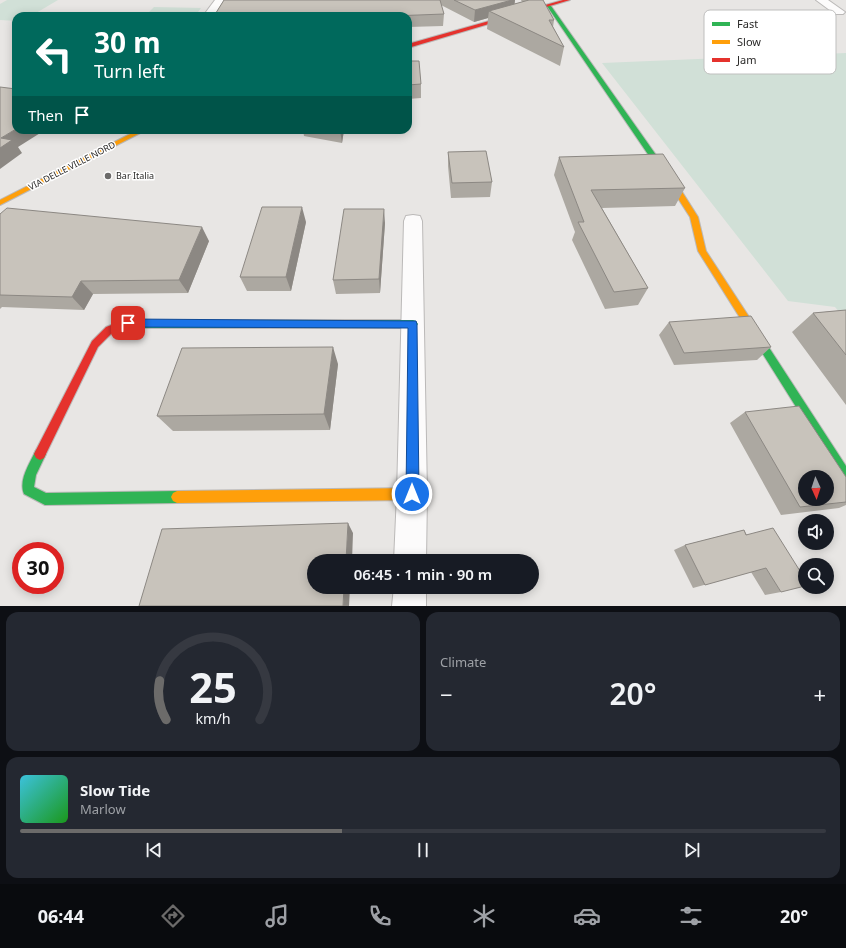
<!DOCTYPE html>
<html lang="en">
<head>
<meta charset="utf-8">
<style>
	body { margin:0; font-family:"Noto Sans",sans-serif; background:#242831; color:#f1f3f6; height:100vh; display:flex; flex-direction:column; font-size:15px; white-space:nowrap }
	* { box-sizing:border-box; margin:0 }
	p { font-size:13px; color:#9ea1a6 }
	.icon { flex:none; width:22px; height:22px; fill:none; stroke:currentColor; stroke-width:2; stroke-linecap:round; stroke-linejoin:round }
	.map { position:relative; height:606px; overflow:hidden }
	.details { display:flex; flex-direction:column; gap:6px; padding:6px; background:#0d0f14; flex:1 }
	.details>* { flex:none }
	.top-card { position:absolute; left:12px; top:12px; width:400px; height:122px; border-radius:12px; box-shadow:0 2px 10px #0003; background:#00695c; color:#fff; overflow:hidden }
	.needle { width:26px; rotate:177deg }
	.controls { position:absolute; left:798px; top:470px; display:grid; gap:8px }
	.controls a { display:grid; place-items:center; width:36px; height:36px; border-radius:50%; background:#171b24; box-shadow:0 2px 10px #0003; font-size:20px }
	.speed { position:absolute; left:12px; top:542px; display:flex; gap:8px; font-size:20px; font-weight:700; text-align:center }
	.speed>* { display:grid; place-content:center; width:52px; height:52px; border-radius:50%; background:#171b24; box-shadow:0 2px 10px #0003; line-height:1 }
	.speed .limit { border:6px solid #d22; background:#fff; color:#111 }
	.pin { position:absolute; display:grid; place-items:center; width:34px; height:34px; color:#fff; margin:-17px; border-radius:8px; box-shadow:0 2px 6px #0006 }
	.me { position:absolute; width:44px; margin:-22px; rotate:0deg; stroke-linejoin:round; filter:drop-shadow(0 0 3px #0008) }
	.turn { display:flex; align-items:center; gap:14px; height:84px; padding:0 16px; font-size:18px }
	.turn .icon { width:52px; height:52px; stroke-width:2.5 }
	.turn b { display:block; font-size:28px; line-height:34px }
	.then { display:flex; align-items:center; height:38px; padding:0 16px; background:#0003; gap:8px; font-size:15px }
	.big { font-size:30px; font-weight:600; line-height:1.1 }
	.details .widget { flex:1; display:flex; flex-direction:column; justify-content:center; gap:6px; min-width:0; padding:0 14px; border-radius:12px; background:#242831 }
	.details .dial { align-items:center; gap:0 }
	.dial svg { height:104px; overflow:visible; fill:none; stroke:#363941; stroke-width:7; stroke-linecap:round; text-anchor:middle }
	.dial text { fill:#f1f3f6; stroke:none }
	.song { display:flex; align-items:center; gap:12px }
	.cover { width:48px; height:48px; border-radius:6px; background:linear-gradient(135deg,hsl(190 70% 55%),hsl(120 70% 35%)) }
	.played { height:4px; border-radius:2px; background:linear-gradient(90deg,#6c6b6a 40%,#363941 40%) }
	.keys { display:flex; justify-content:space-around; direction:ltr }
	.heat { display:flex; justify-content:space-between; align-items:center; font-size:22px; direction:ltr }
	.details .tiles { flex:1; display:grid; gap:6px; grid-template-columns:1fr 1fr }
	.widget:last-child { grid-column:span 2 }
	.trip { position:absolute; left:307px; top:554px; width:232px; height:40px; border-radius:20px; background:#171b24; box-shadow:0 2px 10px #0003; font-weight:600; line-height:40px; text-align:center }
	.menu { display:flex; height:64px; justify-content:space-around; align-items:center; background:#090b0e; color:#9ea1a6 }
	.menu .icon { width:28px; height:28px }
	.menu .current { color:#6c6b6a }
	.menu b { font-size:18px; color:#f1f3f6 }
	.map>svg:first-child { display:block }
</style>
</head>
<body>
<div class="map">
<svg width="846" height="606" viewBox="0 0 846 606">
	<rect width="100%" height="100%" fill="#e8e6e4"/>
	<!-- green -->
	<path fill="#d1e0d7" d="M7,0H58L31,16H16V21L0,20V4Z
		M154,7L201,8L195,16H145Z
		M846,53V320L835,307L788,301L602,63Z"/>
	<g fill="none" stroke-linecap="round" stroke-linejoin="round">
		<!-- street casing -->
		<g stroke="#bbb9b8" stroke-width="2">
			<path id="street" d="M215,0H226L215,16H203Z
				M816,0H828L845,12L843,14H835Z
				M413,215L420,216L422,221L427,494L426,561H394L397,494L404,221L406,216Z
				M394,587H426V606H392Z"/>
		</g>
		<!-- fast casing -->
		<g stroke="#bbb9b8" stroke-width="2">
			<path id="fast" d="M547,6H551L680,189L679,191H673Z
				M124,320H413L416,321L418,324L416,327L413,328H124L121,327L119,324L121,321Z
				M752,325L755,326L846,466V482L842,480L749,332L747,329L749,326Z
				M40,448L44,450L46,454L36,475L34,487L46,493L177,491L181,493L183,497L181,501L177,503L45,505L24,494C18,480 30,463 36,450Z"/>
		</g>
		<!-- slow casing -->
		<g stroke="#bbb9b8" stroke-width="2">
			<path id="slow" d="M138,130H146L0,205V200Z
				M673,187H679L698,217L706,251L755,326L757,329L755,332L752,333L749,332L698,251L690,217L672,189Z
				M412,488L416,490L418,494L416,498L412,500L177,503L173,501L171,497L173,493L177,491Z"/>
		</g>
		<!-- jam casing -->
		<g stroke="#bbb9b8" stroke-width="2">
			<path id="jam" d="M563,0H570L408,48V44Z
				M124,320L127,321L129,324L127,327L112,333L98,347L44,458L40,460L36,458L34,454L36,450L92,341L106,327Z"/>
		</g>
		<!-- street -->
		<use href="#street" fill="#fcfbfb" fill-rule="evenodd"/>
		<!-- fast -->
		<use href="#fast" fill="#30b455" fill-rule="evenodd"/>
		<!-- slow -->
		<use href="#slow" fill="#ff9f0a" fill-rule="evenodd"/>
		<!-- jam -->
		<use href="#jam" fill="#e5322d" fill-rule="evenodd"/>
	</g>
	<!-- wall -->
	<path fill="#aca8a1" d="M224,0H515L514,4L522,2L521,0H543L554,20L553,27L564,47L560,66L487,29L488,18L474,22L441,5L444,14L443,26L408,27V16H214Z
		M408,61L421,84V98L408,99Z
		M303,130H344L342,143L304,136Z
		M448,152L492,182L490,197L451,198L448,166Z
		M559,157L685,188L675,206L602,208L648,288L638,305L605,309L572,240L575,232L554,175Z
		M0,214L209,241L188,293L93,294L84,310L2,307L0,309Z
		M306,222L291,291H247L240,277Z
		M385,223L380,293L336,294L333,280Z
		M846,310V405L792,332L813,313Z
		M669,322L771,347L757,360L674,365L659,335Z
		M338,364L330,430L173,431L157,416Z
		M745,412L846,477V505L839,508L781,515L730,423Z
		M744,530L781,592L765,595L751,572L693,588L674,550L685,545Z"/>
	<!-- shaded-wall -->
	<path fill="#8c8883" d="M512,0H515L514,10L489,11L488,18L474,22L475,10Z
		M16,129V130H45L18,147L22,153L0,169V148L1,138Z
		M340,130H344L342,143Z
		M302,207L306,222L291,291L286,277Z
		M384,209L385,223L380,293L379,279Z
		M202,227L209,241L188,293L179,280Z
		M81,281L93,294L84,310L72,297Z
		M333,347L338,364L330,430L324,414Z
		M348,523L353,533L352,561H346Z
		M344,587H350L349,606H343Z"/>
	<!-- building -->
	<path fill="#c8c3bb" stroke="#8c8883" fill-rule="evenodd" d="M224,0H440L444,14L392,16H214Z
		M454,0H512L475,10Z
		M529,0H543L554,20H549L564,47L489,11Z
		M408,61H419L421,84L408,85Z
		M0,87L16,89V129L1,138L12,140L0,148Z
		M486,151L492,182L452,183L448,152Z
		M663,154L685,188L591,190L648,288L614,292L578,222H584L559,157Z
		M262,207H302L286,277H240Z
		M7,208L202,227L179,280L81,281L72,297L0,295V214Z
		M344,209H384L379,279L333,280Z
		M846,310V355L813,313Z
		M751,316L771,347L684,353L669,322Z
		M333,347L324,414L157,416L182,348Z
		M799,406L846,477V502L800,507L745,412ZM805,477H827V499H805Z
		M348,523L346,561H314V587H344L343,606H139L162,529Z
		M773,528L805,579V586L781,592L766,568L705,585L685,545L744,530L746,535Z"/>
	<!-- route -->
	<path fill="#1a73e8" stroke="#114b97" d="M128,319L416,321L417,324L419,494L417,498L412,500L408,498L406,494L408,328L128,327L124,326L123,323L124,321Z"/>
	<!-- markers -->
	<circle fill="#6c6b6a" stroke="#fff" stroke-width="1.5" cx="108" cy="176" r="4"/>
	<g text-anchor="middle" stroke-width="3" stroke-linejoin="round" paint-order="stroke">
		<!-- far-street labels -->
		<g font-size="9" fill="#2a2928" stroke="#fff">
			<text transform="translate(72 166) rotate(-27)" y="3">VIA DELLE VILLE NORD</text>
		</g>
		<!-- far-poi labels -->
		<g font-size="9" fill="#2a2928" stroke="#fff" text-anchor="start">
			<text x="116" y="179">Bar Italia</text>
		</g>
	</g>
	<!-- legend -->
	<rect x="704" y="10" width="132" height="64" rx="6" fill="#fff" stroke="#bfbfbe" stroke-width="1"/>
	<rect x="712" y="22" width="18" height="4" fill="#30b455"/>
	<rect x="712" y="40" width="18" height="4" fill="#ff9f0a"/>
	<rect x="712" y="58" width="18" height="4" fill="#e5322d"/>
	<g font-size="11" fill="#2a2928">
		<text x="737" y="28">Fast</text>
		<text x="737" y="46">Slow</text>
		<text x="737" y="64">Jam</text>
	</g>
</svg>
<div class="controls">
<a><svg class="needle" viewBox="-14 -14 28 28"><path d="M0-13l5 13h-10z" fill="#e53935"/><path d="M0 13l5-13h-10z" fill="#9ea1a6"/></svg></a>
<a><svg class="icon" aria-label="sound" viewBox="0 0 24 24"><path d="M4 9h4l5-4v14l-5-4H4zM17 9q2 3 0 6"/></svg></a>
<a><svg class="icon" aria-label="search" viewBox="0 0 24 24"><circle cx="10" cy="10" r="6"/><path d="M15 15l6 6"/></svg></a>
</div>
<div class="speed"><div class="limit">30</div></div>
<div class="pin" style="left:128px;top:323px;background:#d93025"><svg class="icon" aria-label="arrive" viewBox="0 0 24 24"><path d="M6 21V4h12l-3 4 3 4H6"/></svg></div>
<svg class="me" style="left:412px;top:494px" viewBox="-20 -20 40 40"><circle r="17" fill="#1a73e8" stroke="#fff" stroke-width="3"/><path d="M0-11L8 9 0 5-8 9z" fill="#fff"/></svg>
<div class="trip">06:45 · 1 min · 90 m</div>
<div class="top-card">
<div class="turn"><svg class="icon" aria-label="left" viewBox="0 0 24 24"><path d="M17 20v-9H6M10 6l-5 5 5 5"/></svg><div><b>30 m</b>Turn left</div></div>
<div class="then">Then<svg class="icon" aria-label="arrive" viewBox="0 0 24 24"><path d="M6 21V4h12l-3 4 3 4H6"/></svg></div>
</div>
</div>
<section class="details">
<div class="tiles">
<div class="widget dial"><svg viewBox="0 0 100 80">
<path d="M14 69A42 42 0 1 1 86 69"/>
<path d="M14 69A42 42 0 0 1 9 39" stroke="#6c6b6a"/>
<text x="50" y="56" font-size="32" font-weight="700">25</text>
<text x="50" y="72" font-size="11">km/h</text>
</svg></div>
<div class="widget"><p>Climate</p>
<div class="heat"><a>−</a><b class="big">20°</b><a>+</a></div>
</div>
<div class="widget">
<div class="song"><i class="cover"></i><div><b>Slow Tide</b><p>Marlow</p></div></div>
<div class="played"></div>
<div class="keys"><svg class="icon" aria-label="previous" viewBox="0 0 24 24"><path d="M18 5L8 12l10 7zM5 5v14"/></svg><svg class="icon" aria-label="pause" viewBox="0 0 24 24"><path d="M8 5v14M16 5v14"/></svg><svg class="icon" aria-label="next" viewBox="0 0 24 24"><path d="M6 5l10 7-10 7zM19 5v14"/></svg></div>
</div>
</div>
</section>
<nav class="menu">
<b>06:44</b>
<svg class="icon current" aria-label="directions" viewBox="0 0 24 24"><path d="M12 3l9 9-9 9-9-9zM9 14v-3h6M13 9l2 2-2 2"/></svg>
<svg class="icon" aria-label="music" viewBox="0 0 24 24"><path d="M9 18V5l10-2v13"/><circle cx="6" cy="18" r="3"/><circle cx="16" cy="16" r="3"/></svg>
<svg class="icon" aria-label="phone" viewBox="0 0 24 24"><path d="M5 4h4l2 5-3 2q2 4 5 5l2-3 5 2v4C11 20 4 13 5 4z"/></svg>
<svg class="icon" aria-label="climate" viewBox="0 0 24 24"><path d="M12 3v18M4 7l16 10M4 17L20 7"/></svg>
<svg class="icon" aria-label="car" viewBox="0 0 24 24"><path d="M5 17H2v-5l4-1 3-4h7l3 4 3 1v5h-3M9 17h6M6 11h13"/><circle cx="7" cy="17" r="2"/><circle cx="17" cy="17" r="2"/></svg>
<svg class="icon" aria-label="filters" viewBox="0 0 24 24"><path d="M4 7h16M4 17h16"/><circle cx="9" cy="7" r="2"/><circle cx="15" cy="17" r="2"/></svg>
<b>20°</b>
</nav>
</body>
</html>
